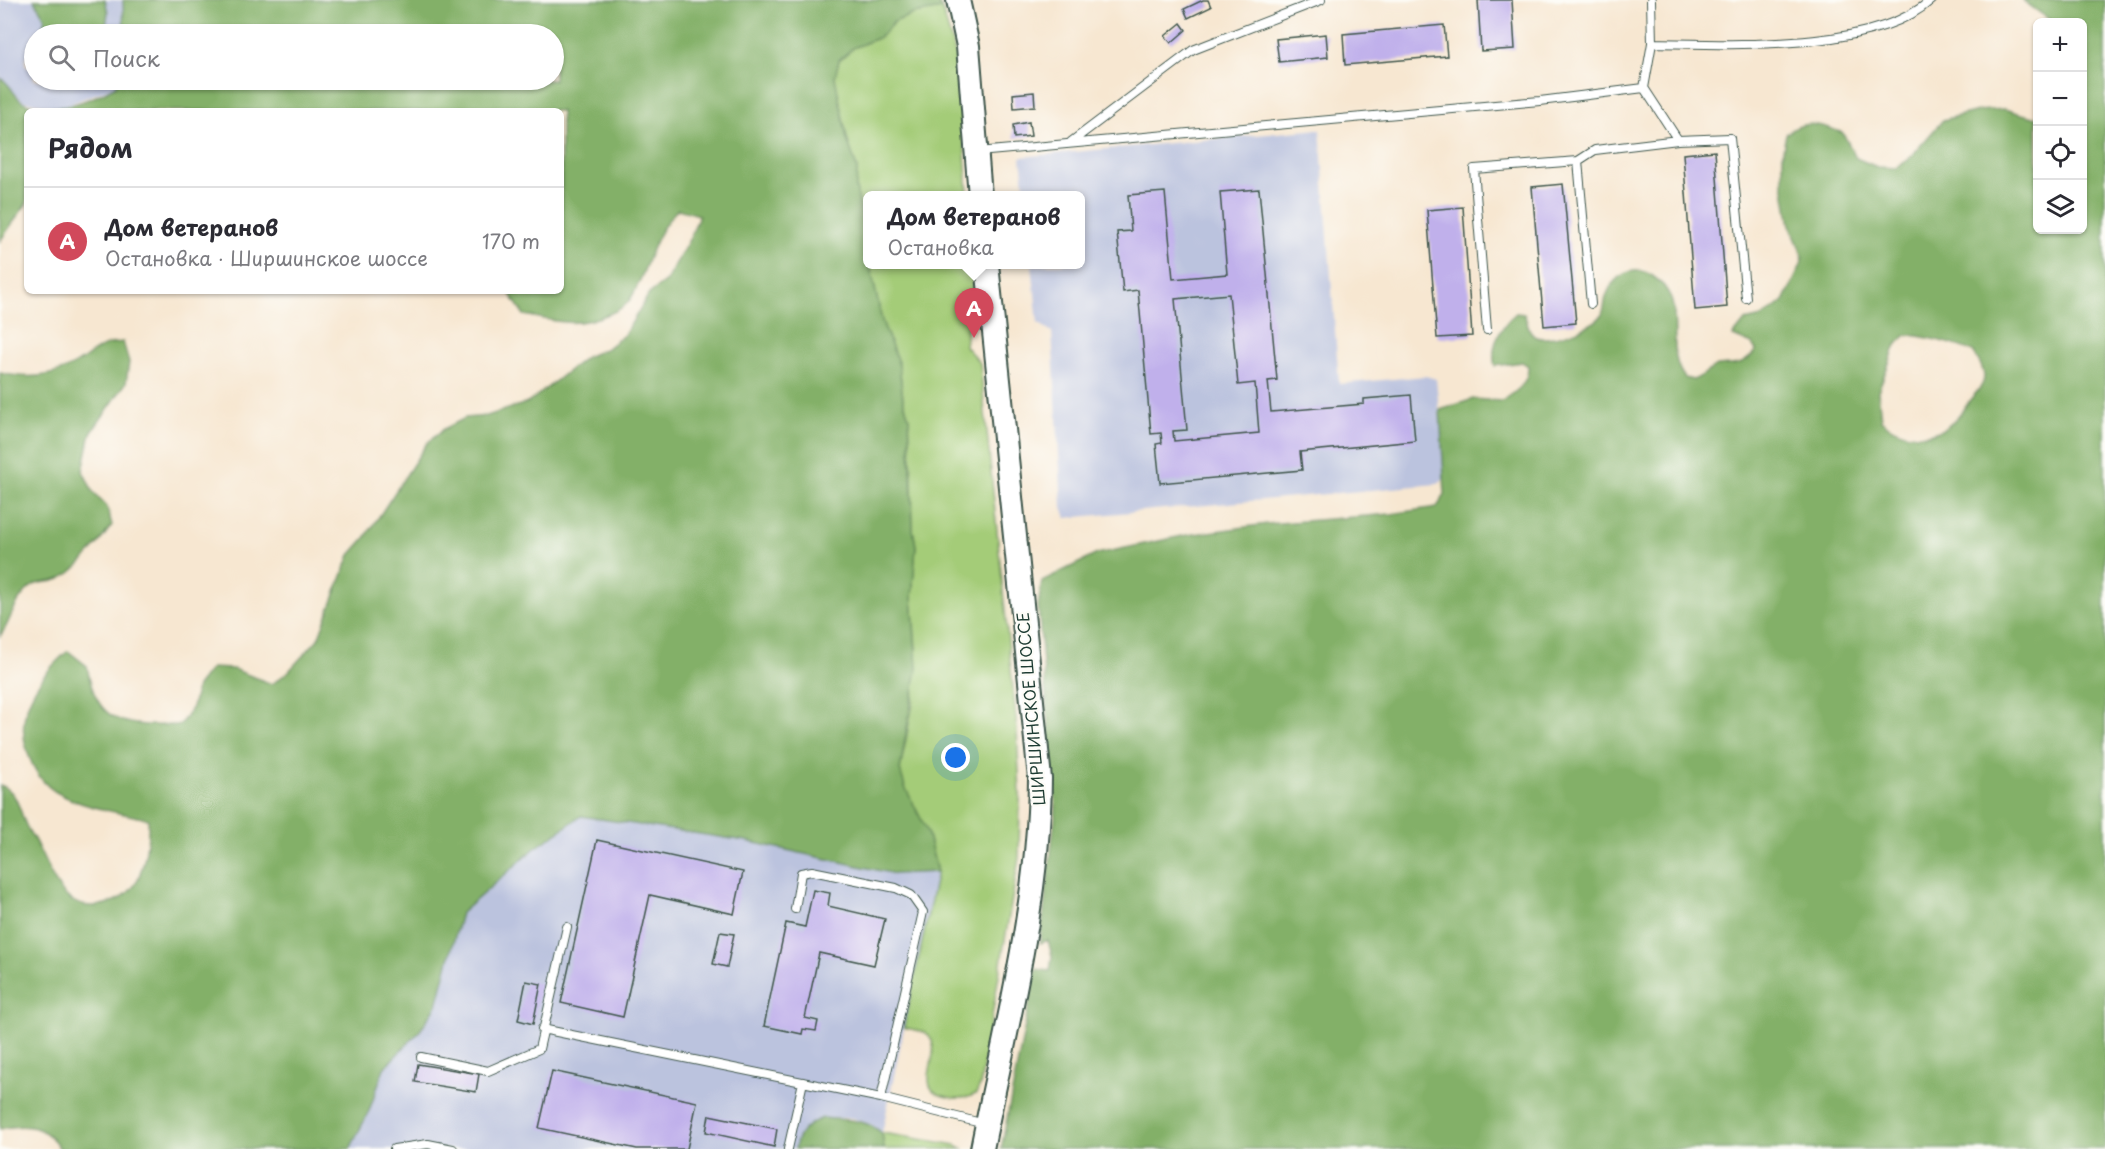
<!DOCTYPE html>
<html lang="ru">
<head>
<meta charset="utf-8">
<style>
	:root { --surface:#fff; --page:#f2f2f3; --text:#2b2b33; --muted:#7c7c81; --line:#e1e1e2; --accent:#d1495b }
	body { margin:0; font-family:"Playpen Sans",sans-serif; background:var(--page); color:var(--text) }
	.controls { position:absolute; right:18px; top:18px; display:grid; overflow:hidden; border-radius:9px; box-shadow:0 2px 4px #0004 }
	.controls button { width:54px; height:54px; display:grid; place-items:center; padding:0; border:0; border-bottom:2px solid var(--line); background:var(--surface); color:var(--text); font:30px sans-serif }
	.you { position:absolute; left:956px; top:758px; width:21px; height:21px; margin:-15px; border:4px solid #fff; border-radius:50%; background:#1a73e8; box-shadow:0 0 0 9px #1a73e833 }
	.badge { display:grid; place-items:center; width:39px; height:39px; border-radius:50%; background:var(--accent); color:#fff; font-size:20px; font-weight:700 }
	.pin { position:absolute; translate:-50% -50px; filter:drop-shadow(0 2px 3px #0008) }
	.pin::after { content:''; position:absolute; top:32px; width:21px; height:18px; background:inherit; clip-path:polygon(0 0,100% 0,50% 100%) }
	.popup { position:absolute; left:863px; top:191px; width:222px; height:78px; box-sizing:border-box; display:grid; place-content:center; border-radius:9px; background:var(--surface); filter:drop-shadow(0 2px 4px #0005); font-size:20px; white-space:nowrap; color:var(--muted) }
	.popup b { font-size:22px; color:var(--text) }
	.popup::after { content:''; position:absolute; left:50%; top:100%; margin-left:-12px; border:12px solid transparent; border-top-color:var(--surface) }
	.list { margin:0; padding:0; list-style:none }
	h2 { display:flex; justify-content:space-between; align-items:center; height:78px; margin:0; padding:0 24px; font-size:26px }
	h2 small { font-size:20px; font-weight:400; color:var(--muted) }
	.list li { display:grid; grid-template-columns:39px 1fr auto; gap:18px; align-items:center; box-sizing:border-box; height:108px; padding:0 24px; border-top:2px solid var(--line) }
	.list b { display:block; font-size:22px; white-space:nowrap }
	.list p { margin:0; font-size:20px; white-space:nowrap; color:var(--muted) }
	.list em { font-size:20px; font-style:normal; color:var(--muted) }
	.icon { flex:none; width:33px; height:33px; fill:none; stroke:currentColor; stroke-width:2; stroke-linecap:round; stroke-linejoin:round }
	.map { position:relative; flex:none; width:2105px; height:1149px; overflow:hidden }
	.search { position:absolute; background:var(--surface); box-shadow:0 2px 4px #0004; left:24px; top:24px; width:540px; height:66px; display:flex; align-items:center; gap:15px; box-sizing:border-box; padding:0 21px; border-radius:33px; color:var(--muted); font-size:22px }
	.panel { position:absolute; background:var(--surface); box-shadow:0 2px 4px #0004; left:24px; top:108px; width:540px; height:186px; border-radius:9px }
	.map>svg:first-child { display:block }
</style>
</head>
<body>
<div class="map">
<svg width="2105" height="1149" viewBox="0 0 2105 1149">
	<rect width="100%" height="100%" fill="#fdfcf7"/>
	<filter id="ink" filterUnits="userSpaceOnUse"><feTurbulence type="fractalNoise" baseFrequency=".0167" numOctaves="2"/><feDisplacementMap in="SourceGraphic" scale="12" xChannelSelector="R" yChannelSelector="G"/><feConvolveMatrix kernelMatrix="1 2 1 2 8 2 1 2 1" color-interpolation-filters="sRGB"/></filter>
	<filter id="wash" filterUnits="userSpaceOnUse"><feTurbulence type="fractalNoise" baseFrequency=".008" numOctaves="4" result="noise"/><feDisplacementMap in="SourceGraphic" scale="24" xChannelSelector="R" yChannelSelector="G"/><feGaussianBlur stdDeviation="1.35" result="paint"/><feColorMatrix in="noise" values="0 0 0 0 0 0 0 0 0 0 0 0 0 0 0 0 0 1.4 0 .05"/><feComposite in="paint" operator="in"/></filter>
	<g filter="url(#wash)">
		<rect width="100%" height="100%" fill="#f7e7d1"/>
		<!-- industrial -->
		<path fill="#bbc3de" d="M0 0H34L45 18 41 34H34V47L26 57 25 65 34 69V80H117L116 86 59 108 23 101 0 78Z
			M105 0H123L124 34H105L108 12Z
			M1320 129 1339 384 1426 376 1436 379 1446 477 1437 484 1066 518 1062 507 1052 332 1038 323 1032 265 1080 264V196L1025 195 1021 157Z
			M581 816 746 841 895 874 937 872 882 1133 872 1125 852 1118H823L814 1121 799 1135 795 1149H350L369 1111 384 1068 419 1032 437 1005 461 913 534 849Z"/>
		<!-- green -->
		<path fill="#a4cc78" stroke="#628456" stroke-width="1.5" d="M942 9 959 66 968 195 868 196 867 249 856 188 857 168 847 139 834 77 839 60 853 48 880 37 894 22 913 14Z
			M870 265H972L973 281 965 346 980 363 1017 729 1020 794 1019 858 980 1086 976 1094C966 1099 959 1099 948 1097 907 1090 948 1051 927 1034 922 1030 910 1030 904 1027L937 872 927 831 905 787 900 770 913 703 916 649 912 598 916 546 913 530 912 476 909 418 903 399 899 365 882 321Z
			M882 1133 956 1145 964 1149H884Z"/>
		<!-- forest -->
		<path fill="#83b068" stroke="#51764e" stroke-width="1.5" fill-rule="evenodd" d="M34 0H105L108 12 105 34H41L45 18Z
			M123 0H937L942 9 913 14 894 22 880 37 853 48 839 60 835 77 847 139 857 168 856 188 866 237 868 264 870 265 882 321 899 365 903 399 909 418 913 530 916 546 912 598 917 668 900 770 905 787 927 831 937 872 895 874 746 841 581 816 534 849 461 913 437 1005 419 1032 384 1068 369 1111 350 1149H60C46 1125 26 1123 0 1129V785C18 791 19 810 26 825 29 832 34 838 37 845 53 877 64 918 109 903 122 899 134 890 139 877 146 858 149 840 148 819 116 812 84 808 56 792 33 778 19 741 25 715 30 690 49 667 68 651L87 666C97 727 126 726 180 725L192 707 197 686 211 668 233 669 272 684 288 672 318 639 350 555 365 538 427 443 444 429 465 418 487 416 529 402 586 357 607 348 625 334 649 294 666 281 691 236 699 215 678 209C649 238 650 267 631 298 627 306 617 311 609 314 574 328 560 322 524 315L508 291H561V111H27V203L0 241V78C10 82 13 95 22 101 48 118 92 100 116 86L117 80H554V34H124Z
			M2022 0H2105V1149H1001L1036 969 1050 971 1052 956 1048 940 1040 943 1056 809 1038 606 1042 581 1097 554 1187 535 1267 524 1391 514 1437 507 1445 495 1440 410 1473 399 1502 401C1515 393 1529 383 1528 366L1522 362 1495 366C1490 347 1500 326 1516 313L1524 314C1527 320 1528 330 1533 335 1544 345 1594 327 1601 316 1605 310 1604 301 1607 294 1614 276 1633 264 1651 275 1693 301 1661 349 1685 378L1693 380C1702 377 1710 368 1718 366 1735 363 1742 369 1756 350L1752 344 1733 336 1745 321 1762 317 1784 301 1801 265 1803 256 1790 225 1783 183V150L1786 134C1805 118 1822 125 1843 133L1856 158 1877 167 1896 168 1908 160 1943 120 1978 111 2004 109 2037 118 2038 230H2082V22H2053ZM1906 335C1921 335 1959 345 1973 352 1978 360 1984 368 1984 377 1984 387 1975 393 1970 400 1963 410 1955 422 1945 428 1924 440 1897 435 1881 420L1878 391 1896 345Z
			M123 342 129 362 126 383 91 433 83 471 93 492 107 507 112 525C101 541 77 572 60 579 44 586 38 577 23 595 12 607 10 624 0 636V373C32 380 58 377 85 358 101 347 103 344 123 342Z
			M823 1118C846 1121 863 1117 882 1133L884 1149H795C797 1133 809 1123 823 1118Z"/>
		<g id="blocks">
			<!-- building -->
			<path fill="#c0b0eb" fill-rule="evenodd" d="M1203 0H1208L1211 7 1188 18 1184 9Z
				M1478 0H1512L1515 49 1481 51Z
				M1181 23 1186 30 1171 43 1165 36Z
				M1444 25 1447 56 1345 65 1343 34Z
				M1326 34 1328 57 1279 62 1276 39Z
				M1034 92 1035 106 1014 108 1013 94Z
				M1029 122 1031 136 1014 138 1013 125Z
				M1715 151 1727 307 1695 310 1683 154Z
				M1563 184 1576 323 1544 326 1532 187Z
				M1259 189 1277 380 1268 381 1271 412 1364 404V399L1411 395 1415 441 1300 452 1302 470 1160 483 1156 444 1162 443 1161 433 1151 434 1138 290 1123 292 1117 232 1131 231 1128 195 1165 192 1173 279 1227 274 1220 192ZM1229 294 1238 385 1255 383 1259 433 1174 441 1173 431 1187 430 1175 299Z
				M1463 207 1472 336 1437 338 1427 210Z
				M597 840 743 872 734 914 650 895 623 1017 561 1003Z
				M813 890 830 893 828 906 885 919 874 965 819 953 805 1018 818 1021 816 1031 803 1029 802 1034 764 1026 786 923 805 927Z
				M720 932 734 934 727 967 713 964Z
				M526 981 541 984 533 1024 518 1020Z
				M418 1064 479 1074 476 1092 415 1082Z
				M552 1071 697 1102 687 1149H637L539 1128Z
				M709 1115 777 1129 774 1147 706 1132Z"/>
		</g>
	</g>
	<g filter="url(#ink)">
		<use href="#blocks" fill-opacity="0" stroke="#3f564c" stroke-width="1.5"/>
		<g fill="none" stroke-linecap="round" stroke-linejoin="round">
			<defs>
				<path id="service" d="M1651 0 1652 43
					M1644 88 1678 140 1730 138 1746 298
					M1071 142 1193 50 1321 0
					M978 152 1540 101 1644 88 1652 43C1728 44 1873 53 1931 0
					M1578 161 1591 304
					M1487 330 1474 169 1578 161 1595 150 1678 140
					M795 909 801 873 812 871 896 888 911 895 923 912 881 1098
					M542 1029 881 1098 985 1124
					M421 1057 488 1071 539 1049 567 927
					M394 1149 428 1144 453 1149
					M788 1149 803 1082"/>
				<path id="secondary" d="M958 0 968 46 980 196
					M982 1149C1006 1027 1039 904 1040 779L987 264"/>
			</defs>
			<!-- service casing -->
			<use href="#service" stroke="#3f564c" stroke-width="10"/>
			<!-- secondary casing -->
			<use href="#secondary" stroke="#3f564c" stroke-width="26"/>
			<!-- service -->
			<use href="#service" stroke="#fff" stroke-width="8"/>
			<!-- secondary -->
			<use href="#secondary" stroke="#fff" stroke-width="22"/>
		</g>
	</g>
	<g text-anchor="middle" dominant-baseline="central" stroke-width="4.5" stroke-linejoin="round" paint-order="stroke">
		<!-- street labels -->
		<g font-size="16" fill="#1f3d34" stroke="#fdfcf7">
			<text transform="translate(1030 709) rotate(-95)">ШИРШИНСКОЕ ШОССЕ</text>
		</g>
	</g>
</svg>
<div class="controls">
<button>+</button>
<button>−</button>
<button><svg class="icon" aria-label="locate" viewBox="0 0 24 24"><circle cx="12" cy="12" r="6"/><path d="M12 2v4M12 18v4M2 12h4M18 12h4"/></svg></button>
<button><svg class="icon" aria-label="layers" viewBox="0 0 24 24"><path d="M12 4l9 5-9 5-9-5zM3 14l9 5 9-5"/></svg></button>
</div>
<div class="you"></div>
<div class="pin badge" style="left:974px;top:338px">A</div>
<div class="popup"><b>Дом ветеранов</b>Остановка</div>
<div class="search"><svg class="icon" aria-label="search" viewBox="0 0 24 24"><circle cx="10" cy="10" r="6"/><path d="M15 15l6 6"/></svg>Поиск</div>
<section class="panel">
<h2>Рядом<small></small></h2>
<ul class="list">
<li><span class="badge">A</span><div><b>Дом ветеранов</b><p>Остановка · Ширшинское шоссе</p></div><em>170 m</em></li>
</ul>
</section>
</div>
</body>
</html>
